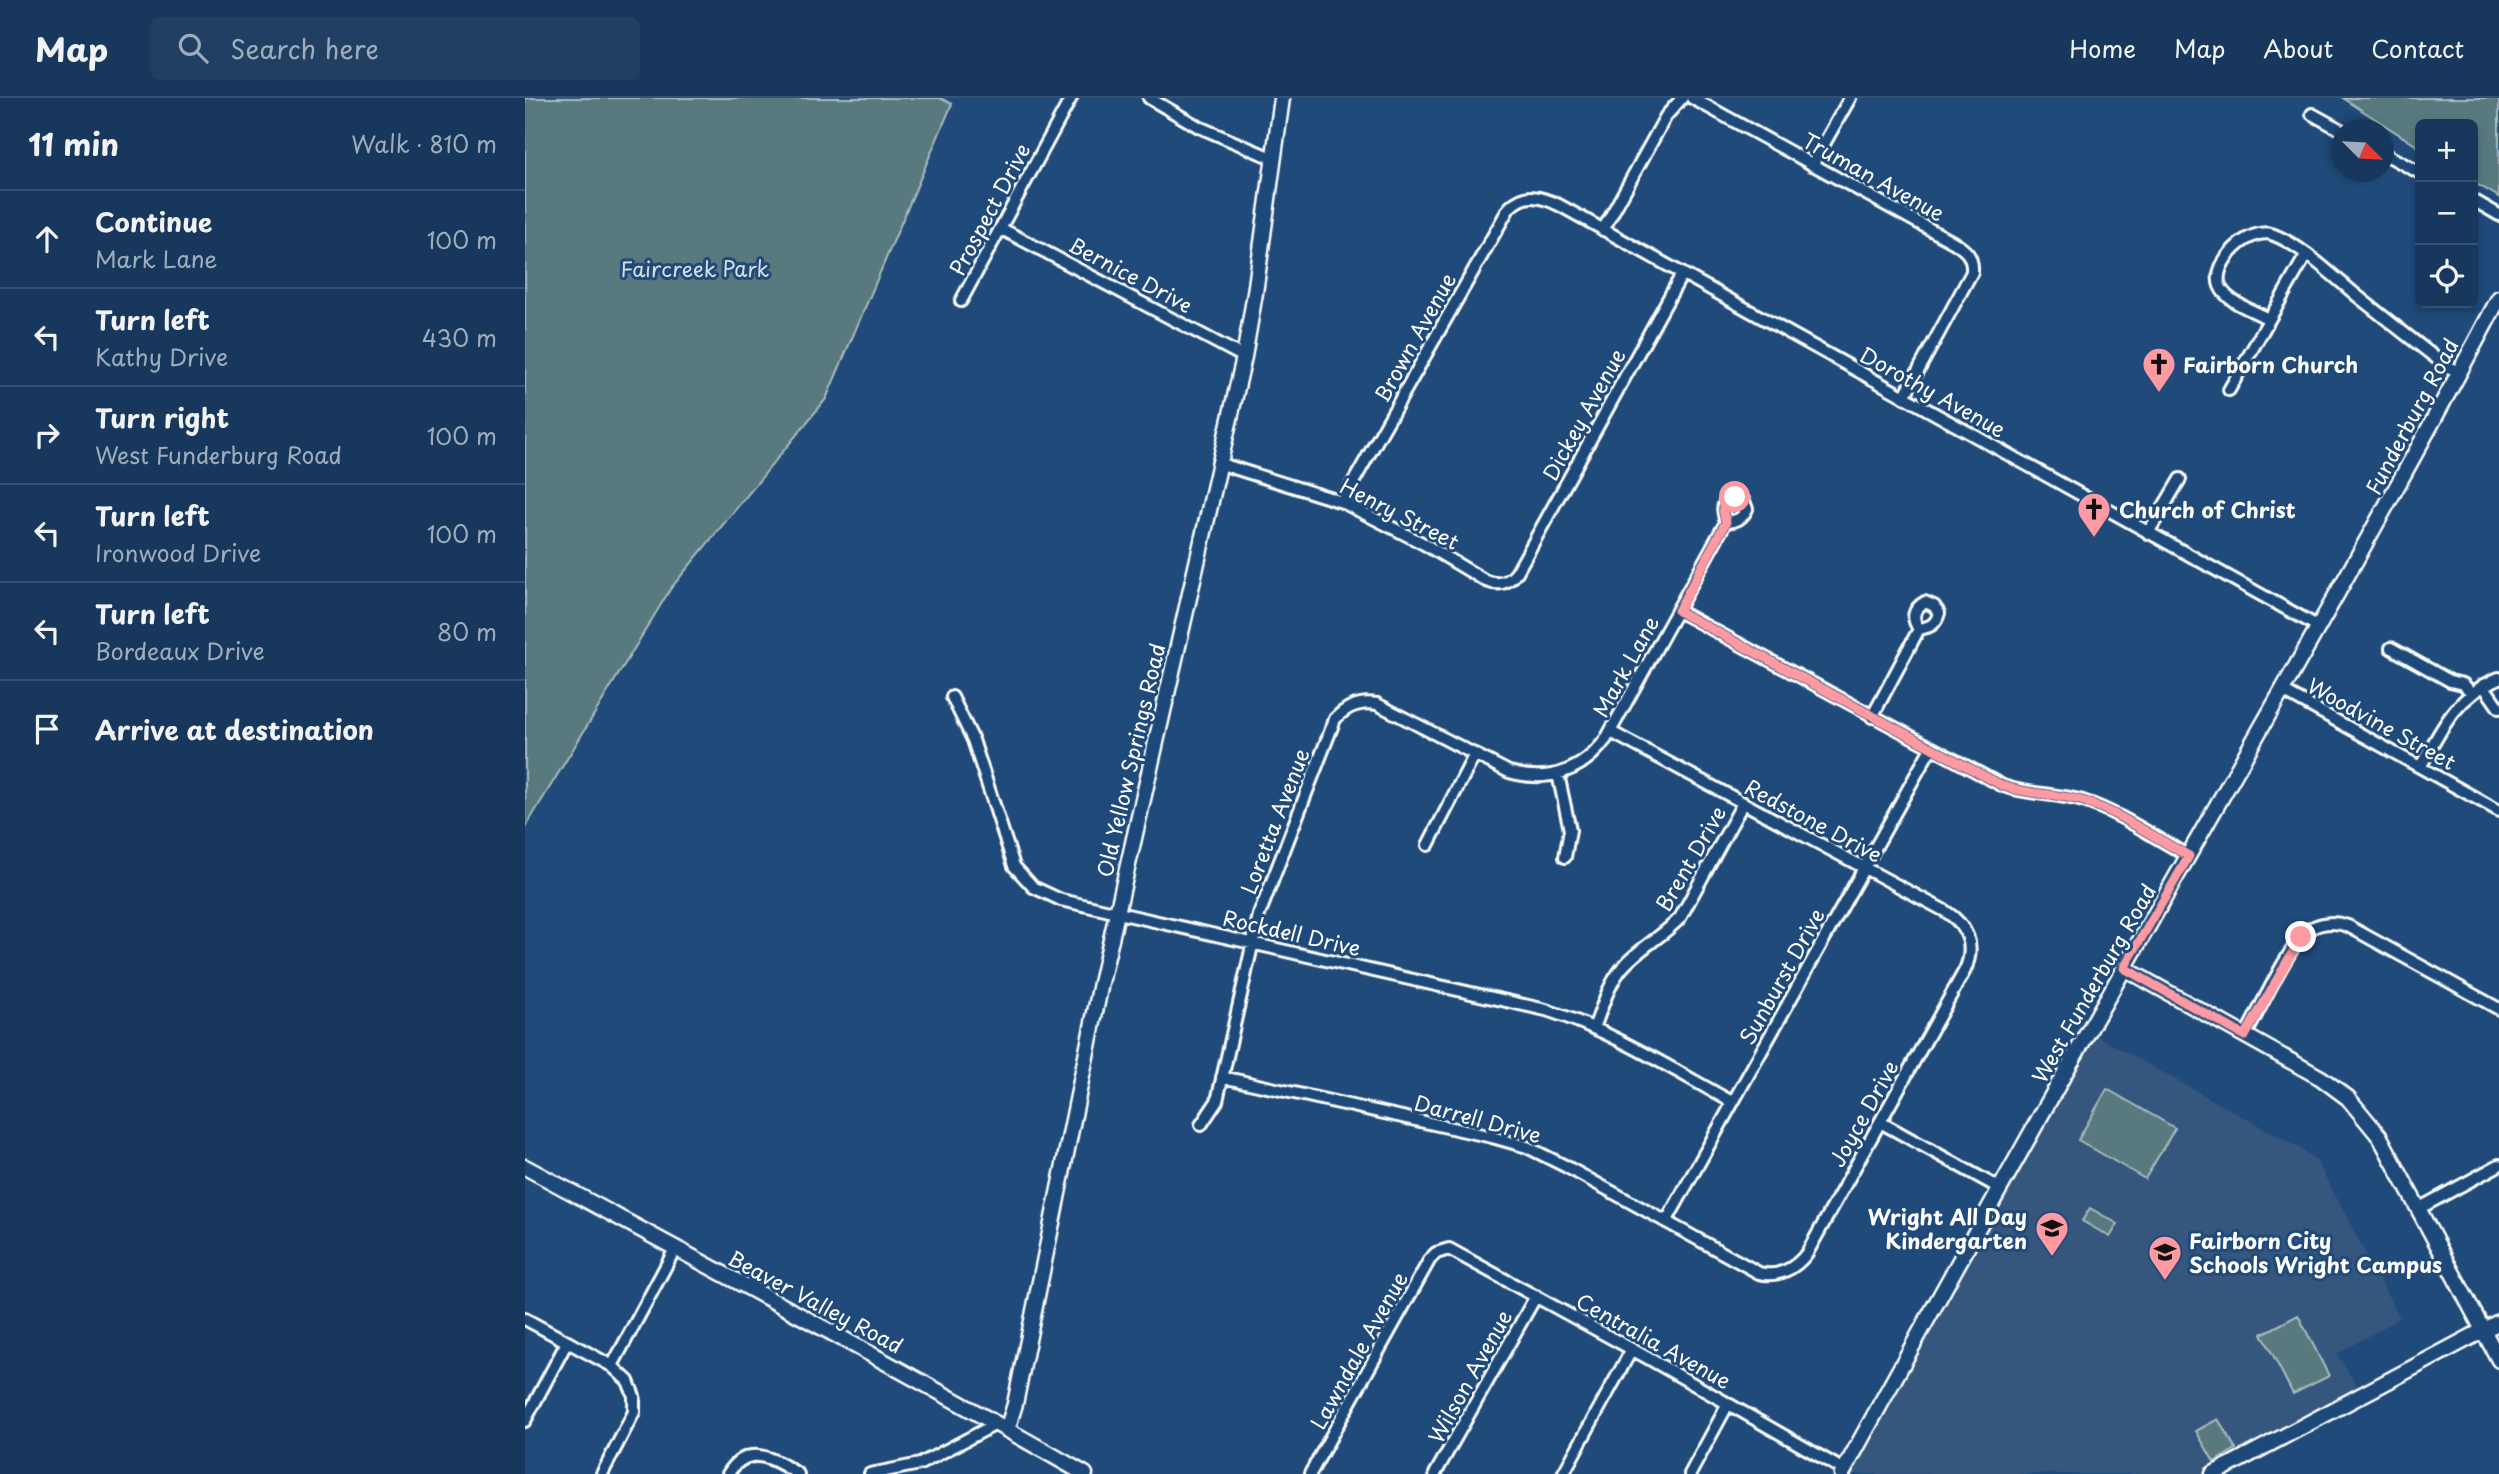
<!DOCTYPE html>
<html lang="en">
<head>
<meta charset="utf-8">
<style>
	:root { --surface:#17385c; --page:#203f62; --text:#f1f3f6; --muted:#9eacbb; --line:#365272 }
	body { margin:0; font-family:"Playpen Sans",sans-serif; background:var(--page); color:var(--text) }
	.controls { position:absolute; right:21px; top:21px; display:grid; overflow:hidden; border-radius:10px; box-shadow:0 4px 10px #0003 }
	.controls button { width:63px; height:63px; display:grid; place-items:center; padding:0; border:0; border-bottom:2px solid var(--line); background:var(--surface); color:var(--text); font:35px sans-serif }
	.compass { position:absolute; left:1806px; top:21px; width:63px; height:63px; border-radius:50%; background:var(--surface); box-shadow:0 4px 10px #0003; rotate:114deg }
	.stop { position:absolute; width:21px; height:21px; margin:-16px; border:5px solid #ff9aa2; border-radius:50%; background:#fff }
	.stop.end { background:#ff9aa2; border-color:#fff; box-shadow:0 2px 7px #0008 }
	.list { margin:0; padding:0; list-style:none }
	h2 { display:flex; justify-content:space-between; align-items:center; height:91px; margin:0; padding:0 28px; font-size:30px }
	h2 small { font-size:23px; font-weight:400; color:var(--muted) }
	.list li { display:grid; grid-template-columns:46px 1fr auto; gap:21px; align-items:center; box-sizing:border-box; height:98px; padding:0 28px; border-top:2px solid var(--line) }
	.list b { display:block; font-size:26px; white-space:nowrap }
	.list p { margin:0; font-size:23px; white-space:nowrap; color:var(--muted) }
	.list em { font-size:23px; font-style:normal; color:var(--muted) }
	.icon { flex:none; width:38px; height:38px; fill:none; stroke:currentColor; stroke-width:2; stroke-linecap:round; stroke-linejoin:round }
	.map { position:relative; flex:none; width:1974px; height:1376px; overflow:hidden }
	header { display:flex; align-items:center; gap:42px; box-sizing:border-box; height:98px; padding:0 35px; background:var(--surface); border-bottom:2px solid var(--line) }
	header strong { font-size:33px }
	nav { display:flex; gap:38px; margin-inline-start:auto; font-size:24px }
	.search { width:490px; height:63px; background:var(--page); display:flex; align-items:center; gap:18px; box-sizing:border-box; padding:0 24px; border-radius:10px; color:var(--muted); font-size:26px }
	main { display:flex }
	aside { flex:1; background:var(--surface) }
	.map>svg:first-child { display:block }
</style>
</head>
<body>
<header>
<strong>Map</strong>
<div class="search"><svg class="icon" aria-label="search" viewBox="0 0 24 24"><circle cx="10" cy="10" r="6"/><path d="M15 15l6 6"/></svg>Search here</div>
<nav><a>Home</a><a>Map</a><a>About</a><a>Contact</a></nav>
</header>
<main>
<aside>
<h2>11 min<small>Walk · 810 m</small></h2>
<ul class="list">
<li><svg class="icon" aria-label="ahead" viewBox="0 0 24 24"><path d="M12 20V5M6 11l6-6 6 6"/></svg><div><b>Continue</b><p>Mark Lane</p></div><em>100 m</em></li>
<li><svg class="icon" aria-label="left" viewBox="0 0 24 24"><path d="M17 20v-9H6M10 6l-5 5 5 5"/></svg><div><b>Turn left</b><p>Kathy Drive</p></div><em>430 m</em></li>
<li><svg class="icon" aria-label="right" viewBox="0 0 24 24"><path d="M7 20v-9h11M14 6l5 5-5 5"/></svg><div><b>Turn right</b><p>West Funderburg Road</p></div><em>100 m</em></li>
<li><svg class="icon" aria-label="left" viewBox="0 0 24 24"><path d="M17 20v-9H6M10 6l-5 5 5 5"/></svg><div><b>Turn left</b><p>Ironwood Drive</p></div><em>100 m</em></li>
<li><svg class="icon" aria-label="left" viewBox="0 0 24 24"><path d="M17 20v-9H6M10 6l-5 5 5 5"/></svg><div><b>Turn left</b><p>Bordeaux Drive</p></div><em>80 m</em></li>
<li><svg class="icon" aria-label="arrive" viewBox="0 0 24 24"><path d="M6 21V4h12l-3 4 3 4H6"/></svg><div><b>Arrive at destination</b></div></li>
</ul>
</aside>
<div class="map">
<svg width="1974" height="1376" viewBox="0 0 1974 1376">
	<rect width="100%" height="100%" fill="#1f4a7a"/>
	<filter id="ink" filterUnits="userSpaceOnUse"><feTurbulence type="fractalNoise" baseFrequency=".0143" numOctaves="2"/><feDisplacementMap in="SourceGraphic" scale="14" xChannelSelector="R" yChannelSelector="G"/><feConvolveMatrix kernelMatrix="1 2 1 2 8 2 1 2 1" color-interpolation-filters="sRGB"/></filter>
	<g filter="url(#ink)">
		<!-- built -->
		<path fill="#34567d" d="M1563 933 1773 1049 1792 1063 1875 1220 1812 1256 1838 1297 1688 1376H1327L1319 1372Z"/>
		<!-- green -->
		<path fill="#587a7f" stroke="#acbcbf" stroke-width="2" d="M0 0H415L427 6 301 301 146 490 0 730Z
			M1818 0H1974V99L1948 84V26H1895V50Z
			M1582 991 1650 1030 1620 1081 1553 1042Z
			M1565 1110 1593 1126 1585 1139 1557 1123Z
			M1773 1217 1804 1278 1768 1296 1737 1236Z
			M1693 1321 1711 1351 1689 1364 1671 1333Z"/>
		<g fill="none" stroke-linecap="round" stroke-linejoin="round">
			<defs>
				<path id="street" d="M624 0 674 29 749 61
					M1167 0 1428 144C1441 152 1448 158 1447 174L1379 299
					M1787 16 1816 32
					M1858 55 1895 75
					M1287 67 1325 0
					M1948 102 1974 117
					M475 130 719 259
					M1078 132 1141 18 1157 0
					M436 203 546 0
					M1743 221C1729 212 1702 205 1695 188 1686 165 1725 127 1749 137 1777 148 1807 177 1831 197 1860 220 1890 244 1920 267L1935 275
					M1704 292 1781 157
					M693 365 817 404 899 446 961 483C974 488 984 485 992 474L1157 176
					M817 404 984 110C1000 94 1015 98 1034 107L1794 529
					M1623 435 1655 381
					M1153 513 1478 688C1504 697 1531 695 1558 703 1595 715 1630 740 1664 758
					M1866 550 1925 583 1938 586 1947 595
					M1958 587 1974 610
					M1758 593 1974 713
					M427 599 448 642 489 768 508 789 536 802 1021 912C1087 933 1147 971 1207 1004
					M1347 619 1394 531C1406 529 1411 526 1414 515L1409 508 1400 504C1388 511 1386 520 1394 531
					M1896 668C1916 631 1932 597 1974 580
					M1033 676 1045 732 1040 759
					M903 747 950 656
					M1069 930C1077 910 1083 887 1097 870 1113 851 1137 839 1155 820L1218 705
					M1720 938C1733 915 1764 848 1781 834 1793 824 1809 823 1823 828L1974 911
					M697 979 967 1039 1002 1049 1040 1068 1234 1175C1253 1180 1271 1170 1282 1155L1440 872C1451 847 1442 827 1420 813L1086 634
					M1355 1024 1476 1091
					M676 1027 692 1003 734 817 810 621C822 608 835 603 852 606L984 674C1023 685 1057 674 1081 641L1201 424C1212 423 1217 421 1222 411L1219 403 1210 399H1203C1196 408 1198 414 1201 424
					M1893 1111 1974 1067
					M1141 1124 1406 650
					M0 1221 87 1268 103 1283 109 1298V1314L77 1376
					M87 1268 150 1151
					M0 1323 42 1244
					M203 1376C223 1344 249 1361 273 1376
					M345 1376 395 1366 471 1326
					M785 1376 905 1161 911 1155 924 1151 1121 1259 1319 1372
					M910 1376 1011 1198
					M1038 1376 1107 1251
					M1165 1376 1203 1306"/>
				<path id="secondary" d="M1599 870 1796 980 1823 1000 1855 1039 1974 1262
					M0 1069C187 1170 375 1270 560 1376
					M482 1332 490 1306 576 885 719 259 730 195 757 0
					M1317 1376C1395 1234 1474 1091 1554 950 1695 700 1840 453 1974 200
					M1688 1376 1974 1224"/>
			</defs>
			<!-- street casing -->
			<use href="#street" stroke="#fff" stroke-width="16"/>
			<!-- secondary casing -->
			<use href="#secondary" stroke="#fff" stroke-width="19"/>
			<!-- street -->
			<use href="#street" stroke="#1f4a7a" stroke-width="10"/>
			<!-- secondary -->
			<use href="#secondary" stroke="#1f4a7a" stroke-width="14"/>
		</g>
	</g>
	<g fill="none" stroke-linecap="round" stroke-linejoin="round" filter="url(#ink)">
		<!-- route -->
		<path stroke="#ff9aa2" stroke-width="9" d="M1210 399H1203C1196 408 1198 414 1201 424L1153 513 1478 688C1504 697 1531 695 1558 703 1595 715 1630 740 1664 758L1599 870 1720 938 1776 839"/>
	</g>
	<!-- icons -->
	<defs>
		<symbol id="church-pin" viewBox="-11 -11 22 30"><path d="M0 17L-7.5 6A9.5 9.5 0 1 1 7.5 6Z" fill="#ff9aa2" stroke="#1f4a7a"/><path d="M-1.2-6h2.4v3.5h3.3v2.4h-3.3V6h-2.4V-.1h-3.3v-2.4h3.3Z" fill="#111"/></symbol>
		<symbol id="school-pin" viewBox="-11 -11 22 30"><path d="M0 17L-7.5 6A9.5 9.5 0 1 1 7.5 6Z" fill="#ff9aa2" stroke="#1f4a7a"/><path d="M0-5L7-2L0 1L-7-2ZM-4 1L0 2.5L4 1V4Q0 6-4 4Z" fill="#111"/></symbol>
	</defs>
	<g fill-rule="evenodd">
		<use href="#church-pin" x="1615" y="247" width="38" height="52"/>
		<use href="#church-pin" x="1550" y="392" width="38" height="52"/>
		<use href="#school-pin" x="1508" y="1111" width="38" height="52"/>
		<use href="#school-pin" x="1621" y="1135" width="38" height="52"/>
	</g>
	<g text-anchor="middle" dominant-baseline="central" stroke-width="6" stroke-linejoin="round" paint-order="stroke">
		<!-- street labels -->
		<g font-size="21" fill="#fff" stroke="#1f4a7a">
			<text transform="translate(1349 78) rotate(29)">Truman Avenue</text>
			<text transform="translate(464 111) rotate(-62)">Prospect Drive</text>
			<text transform="translate(606 176) rotate(28)">Bernice Drive</text>
			<text transform="translate(889 239) rotate(-61)">Brown Avenue</text>
			<text transform="translate(1408 293) rotate(29)">Dorothy Avenue</text>
			<text transform="translate(1058 316) rotate(-61)">Dickey Avenue</text>
			<text transform="translate(1886 318) rotate(-62)">Funderburg Road</text>
			<text transform="translate(875 415) rotate(27)">Henry Street</text>
			<text transform="translate(1100 568) rotate(-61)">Mark Lane</text>
			<text transform="translate(1857 625) rotate(29)">Woodvine Street</text>
			<text transform="translate(605 662) rotate(-77)">Old Yellow Springs Road</text>
			<text transform="translate(1289 722) rotate(28)">Redstone Drive</text>
			<text transform="translate(749 723) rotate(-69)">Loretta Avenue</text>
			<text transform="translate(1165 760) rotate(-60)">Brent Drive</text>
			<text transform="translate(767 834) rotate(13)">Rockdell Drive</text>
			<text transform="translate(1256 878) rotate(-61)">Sunburst Drive</text>
			<text transform="translate(1568 885) rotate(-60)">West Funderburg Road</text>
			<text transform="translate(1338 1015) rotate(-61)">Joyce Drive</text>
			<text transform="translate(953 1020) rotate(15)">Darrell Drive</text>
			<text transform="translate(291 1203) rotate(28)">Beaver Valley Road</text>
			<text transform="translate(1129 1242) rotate(29)">Centralia Avenue</text>
			<text transform="translate(833 1252) rotate(-61)">Lawndale Avenue</text>
			<text transform="translate(944 1278) rotate(-61)">Wilson Avenue</text>
		</g>
		<!-- park labels -->
		<g font-size="21" fill="#d5dedf" stroke="#1f4a7a">
			<text x="170" y="170">Faircreek Park</text>
		</g>
		<!-- poi labels -->
		<g font-size="21" font-weight="bold" fill="#fff" stroke="#1f4a7a" text-anchor="start">
			<text x="1658" y="266">Fairborn Church</text>
			<text x="1594" y="411">Church of Christ</text>
			<text x="1502" y="1118" text-anchor="end">Wright All Day<tspan x="1502" dy="24">Kindergarten</tspan></text>
			<text x="1664" y="1142">Fairborn City<tspan x="1664" dy="24">Schools Wright Campus</tspan></text>
		</g>
	</g>
</svg>
<div class="controls">
<button>+</button>
<button>−</button>
<button><svg class="icon" aria-label="locate" viewBox="0 0 24 24"><circle cx="12" cy="12" r="6"/><path d="M12 2v4M12 18v4M2 12h4M18 12h4"/></svg></button>
</div>
<svg class="compass" viewBox="-18 -18 36 36"><path d="M0-13l5 13h-10z" fill="#e53935"/><path d="M0 13l5-13h-10z" fill="#9eacbb"/></svg>
<div class="stop" style="left:1210px;top:399px"></div>
<div class="stop end" style="left:1776px;top:839px"></div>
</div>
</main>
</body>
</html>
